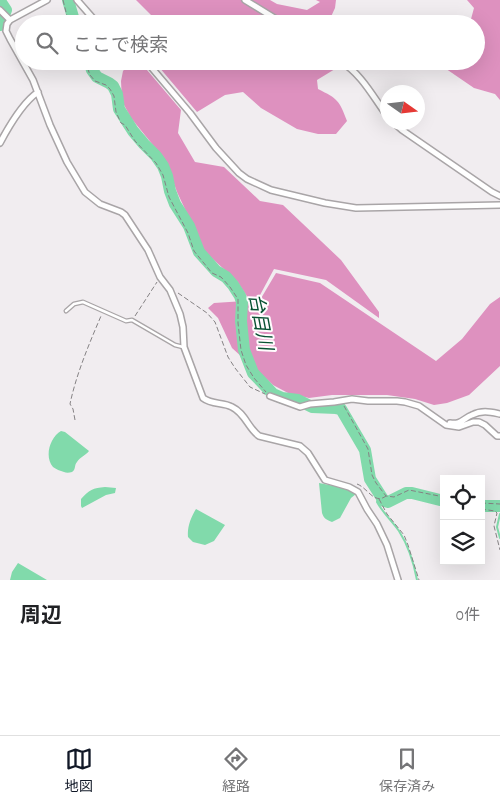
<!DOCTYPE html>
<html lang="ja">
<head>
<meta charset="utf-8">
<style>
	:root { --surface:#fff; --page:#f2f2f2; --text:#202124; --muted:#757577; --line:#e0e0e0; --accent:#111827 }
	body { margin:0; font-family:"Alegreya Sans","Noto Sans JP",sans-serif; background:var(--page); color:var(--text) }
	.controls { position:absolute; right:15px; bottom:15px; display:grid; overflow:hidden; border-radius:0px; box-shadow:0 5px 20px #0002 }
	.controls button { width:45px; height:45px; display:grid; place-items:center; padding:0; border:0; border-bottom:1px solid var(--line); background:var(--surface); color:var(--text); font:25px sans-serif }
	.compass { position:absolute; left:380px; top:85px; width:45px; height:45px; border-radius:50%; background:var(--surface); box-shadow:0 5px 20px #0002; rotate:104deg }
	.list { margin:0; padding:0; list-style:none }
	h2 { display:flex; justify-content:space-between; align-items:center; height:65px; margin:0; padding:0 20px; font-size:21px }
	h2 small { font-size:16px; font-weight:400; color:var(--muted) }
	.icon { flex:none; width:28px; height:28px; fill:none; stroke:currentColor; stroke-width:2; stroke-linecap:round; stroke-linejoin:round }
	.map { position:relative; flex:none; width:500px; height:580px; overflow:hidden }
	.search { position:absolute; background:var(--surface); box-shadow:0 5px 20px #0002; left:15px; right:15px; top:15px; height:55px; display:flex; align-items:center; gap:12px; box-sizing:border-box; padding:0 18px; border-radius:28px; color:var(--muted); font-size:19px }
	.sheet { height:155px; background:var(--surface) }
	nav { display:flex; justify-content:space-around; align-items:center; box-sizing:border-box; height:70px; border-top:1px solid var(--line); background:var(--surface); font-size:14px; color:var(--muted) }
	nav a { display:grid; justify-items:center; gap:2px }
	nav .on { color:var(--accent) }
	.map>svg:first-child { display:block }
</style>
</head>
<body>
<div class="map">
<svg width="500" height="580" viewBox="0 0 500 580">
	<rect width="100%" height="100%" fill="#f1edf0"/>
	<!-- forest -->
	<path fill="#de91bf" d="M136 0H270L277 4 307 10 320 2 316 0H336L335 8 329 21C320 23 312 24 303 24 298 24 294 23 290 24H189L187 21 175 24H160Z
		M467 0H500V100L495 94 474 88 436 62 476 61V24H438L445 20 460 23 471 19 474 8Z
		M153 61H325L335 69 317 80 318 89C338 99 339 100 347 121L336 134H318L297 129 261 108 243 92 225 95 197 112 159 67Z
		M130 63 147 70 181 110 178 133 195 162 224 167 260 201 283 205 341 260 379 312V318L326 280 274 269 259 297 248 298 237 281 205 252 177 192 166 161 131 118 122 101 121 81 123 71Z
		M276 273 320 283 436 361 462 339 490 304 500 297V366L469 395 447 403 434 405 415 399 387 395H332L309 398 288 393 273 385 232 348 218 318 208 308 214 303 260 300Z"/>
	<!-- water -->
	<path fill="#81daab" d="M61 431 65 432 89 451C86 455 80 457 77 462 74 465 76 470 72 472 69 473 66 473 64 472 60 471 56 469 53 467 44 457 50 437 61 431Z
		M319 483 350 489 356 494 351 498 340 518 332 522C327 520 324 519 322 513Z
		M105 487 116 488 115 493 106 495 82 508 81 506V499C89 490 93 488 105 487Z
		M196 509 225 525 214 541 205 545 193 542 188 537C187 527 191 517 196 509Z
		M18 563 47 580H10L12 572Z"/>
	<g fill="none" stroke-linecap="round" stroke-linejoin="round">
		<!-- stream -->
		<path stroke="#81daab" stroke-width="2" d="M379 494 377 502C383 513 392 521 399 531 408 545 414 564 417 580
			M500 514 497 527 500 538"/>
		<!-- river -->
		<path stroke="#81daab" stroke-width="12" d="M68 0 75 24
			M0 1 6 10 0 25
			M89 61 92 70 97 77 109 83 113 86 117 94 119 109 133 131 144 144 156 156 163 166 167 176 170 191 175 204 189 226 199 252 216 271 226 277 233 285 240 296 242 302 241 321 244 350 253 373 273 394 282 398 298 400 312 407 336 408 341 409 365 450 370 479 384 501 388 502 406 493H412L444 501
			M481 506H500"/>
		<defs>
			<path id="lane" d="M66 311 74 304 83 302 126 321 132 320 175 345 183 347"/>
			<path id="street" d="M47 0 10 20 7 24 6 31 10 39 33 80 50 125 67 162 85 192 100 204 121 212 125 215 148 250 160 277 170 290 180 314 183 327 184 347 203 398C212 405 223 402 232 407 245 413 248 428 259 436L300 446 308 453 325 480 349 487 358 492 367 509 377 524 387 545 398 580
				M77 0 98 24
				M245 0 284 24
				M0 10 10 20
				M140 61 151 67 190 113 216 148 239 173 247 179 271 190 325 203 356 208 500 205
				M340 61C362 74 373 97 388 117
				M393 122 402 130 492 192 500 196
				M0 143C9 126 22 103 38 92
				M270 396 300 407 310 404 334 402 352 399 368 401H397L405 402 419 406 446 425 459 427 473 422H479L485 425 497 436H500
				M450 423C461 425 464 418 472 415 482 410 490 412 500 414"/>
		</defs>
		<!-- lane casing -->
		<use href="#lane" stroke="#a9a5a7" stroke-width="5"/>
		<!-- street casing -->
		<use href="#street" stroke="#a9a5a7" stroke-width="8"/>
		<!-- path -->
		<path stroke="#858284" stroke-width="1" stroke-dasharray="5 2.5" stroke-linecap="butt" d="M63 0 67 16 70 24
			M85 61 90 75 95 81 106 85 110 89 114 96 116 112 121 123 125 125 135 141 156 163 163 175 169 197 188 233 194 251 212 273 221 277 230 287 238 299V323L241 350 246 365 254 378 266 392
			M178 293 207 313 215 322 228 357 235 368 250 387 265 394
			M135 316 157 282
			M344 406 368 449 372 475 376 483 386 496 394 497 409 490 444 497
			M75 420 73 409 70 404C76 375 89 344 101 316
			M357 484C368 488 374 505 386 496
			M379 499 387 514 404 535 408 545 419 580
			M481 503 500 504
			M481 509 495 511 497 513 494 526 500 550"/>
		<!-- lane -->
		<use href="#lane" stroke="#fff" stroke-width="2.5"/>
		<!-- street -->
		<use href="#street" stroke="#fff" stroke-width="5"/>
	</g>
	<g text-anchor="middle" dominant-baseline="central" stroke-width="4" stroke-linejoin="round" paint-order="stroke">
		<!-- water labels -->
		<g font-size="19" font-style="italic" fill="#085133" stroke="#fffbfd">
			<text transform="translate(260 322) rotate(79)">台目川</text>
		</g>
	</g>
</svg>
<div class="controls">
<button><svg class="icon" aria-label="locate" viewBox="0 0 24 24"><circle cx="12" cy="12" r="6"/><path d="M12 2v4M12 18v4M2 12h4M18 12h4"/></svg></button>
<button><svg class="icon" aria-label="layers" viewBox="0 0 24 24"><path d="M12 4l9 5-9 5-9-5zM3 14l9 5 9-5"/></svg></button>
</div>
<svg class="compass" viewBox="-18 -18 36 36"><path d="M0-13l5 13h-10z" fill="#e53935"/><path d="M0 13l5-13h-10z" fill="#757577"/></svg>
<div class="search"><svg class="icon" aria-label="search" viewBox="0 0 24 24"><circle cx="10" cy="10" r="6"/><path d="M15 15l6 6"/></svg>ここで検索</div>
</div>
<section class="sheet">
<h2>周辺<small>0件</small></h2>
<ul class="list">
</ul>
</section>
<nav>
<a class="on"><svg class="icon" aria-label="map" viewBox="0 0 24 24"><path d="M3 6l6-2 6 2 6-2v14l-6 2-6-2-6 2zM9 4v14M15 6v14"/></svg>地図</a>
<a><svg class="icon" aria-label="directions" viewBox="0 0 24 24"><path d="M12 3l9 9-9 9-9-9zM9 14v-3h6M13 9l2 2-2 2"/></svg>経路</a>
<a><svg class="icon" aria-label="saved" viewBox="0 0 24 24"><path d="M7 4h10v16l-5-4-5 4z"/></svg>保存済み</a>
</nav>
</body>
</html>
